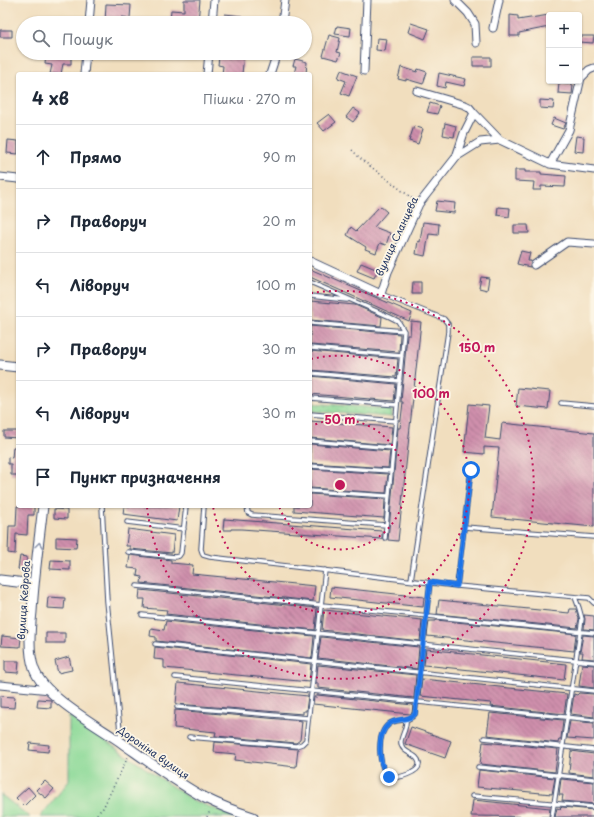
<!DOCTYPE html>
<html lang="uk">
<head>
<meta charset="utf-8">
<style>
	:root { --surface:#fff; --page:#f2f2f3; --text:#1f2937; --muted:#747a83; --line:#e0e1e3 }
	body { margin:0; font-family:"Playpen Sans",sans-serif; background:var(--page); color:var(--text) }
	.controls { position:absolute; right:12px; top:12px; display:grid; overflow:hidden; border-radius:4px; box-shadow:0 1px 3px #0004 }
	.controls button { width:36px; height:36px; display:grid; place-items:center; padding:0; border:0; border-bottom:1px solid var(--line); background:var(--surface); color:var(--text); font:20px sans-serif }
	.stop { position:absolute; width:12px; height:12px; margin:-9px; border:3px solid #1a73e8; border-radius:50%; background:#fff }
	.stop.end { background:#1a73e8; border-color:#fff; box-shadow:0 1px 4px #0008 }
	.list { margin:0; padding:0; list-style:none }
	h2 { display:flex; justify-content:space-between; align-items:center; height:52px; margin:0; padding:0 16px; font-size:17px }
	h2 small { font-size:13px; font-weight:400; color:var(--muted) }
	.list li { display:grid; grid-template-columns:26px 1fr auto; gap:12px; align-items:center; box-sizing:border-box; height:64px; padding:0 16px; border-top:1px solid var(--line) }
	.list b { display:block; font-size:15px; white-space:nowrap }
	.list em { font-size:13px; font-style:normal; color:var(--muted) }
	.icon { flex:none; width:22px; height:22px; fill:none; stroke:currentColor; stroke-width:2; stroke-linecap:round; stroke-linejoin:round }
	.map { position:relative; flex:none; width:594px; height:817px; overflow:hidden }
	.search { position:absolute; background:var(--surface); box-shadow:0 1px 3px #0004; left:16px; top:16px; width:296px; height:44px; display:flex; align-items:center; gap:10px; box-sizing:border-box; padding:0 14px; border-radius:22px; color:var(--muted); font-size:15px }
	.panel { position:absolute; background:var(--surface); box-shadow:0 1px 3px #0004; left:16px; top:72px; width:296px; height:436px; border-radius:4px }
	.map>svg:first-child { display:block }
</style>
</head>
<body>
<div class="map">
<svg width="594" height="817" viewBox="0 0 594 817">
	<defs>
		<pattern id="grass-dots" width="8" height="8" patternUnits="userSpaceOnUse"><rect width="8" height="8" fill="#8bd997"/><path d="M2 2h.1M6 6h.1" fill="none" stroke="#77bb85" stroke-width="1.8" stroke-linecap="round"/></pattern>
		<pattern id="building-back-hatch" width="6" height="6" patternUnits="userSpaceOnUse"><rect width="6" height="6" fill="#cf8fac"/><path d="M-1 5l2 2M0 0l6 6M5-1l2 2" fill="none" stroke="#a7758f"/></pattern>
	</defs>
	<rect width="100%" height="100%" fill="#fcf5e5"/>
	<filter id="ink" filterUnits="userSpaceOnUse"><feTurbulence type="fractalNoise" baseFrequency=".025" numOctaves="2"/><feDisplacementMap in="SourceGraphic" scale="8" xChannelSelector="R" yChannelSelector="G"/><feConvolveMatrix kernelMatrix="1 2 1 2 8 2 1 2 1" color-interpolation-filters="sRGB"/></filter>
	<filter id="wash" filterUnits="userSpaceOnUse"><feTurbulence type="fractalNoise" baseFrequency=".012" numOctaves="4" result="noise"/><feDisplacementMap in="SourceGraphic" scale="16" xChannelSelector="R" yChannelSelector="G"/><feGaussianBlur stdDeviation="0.9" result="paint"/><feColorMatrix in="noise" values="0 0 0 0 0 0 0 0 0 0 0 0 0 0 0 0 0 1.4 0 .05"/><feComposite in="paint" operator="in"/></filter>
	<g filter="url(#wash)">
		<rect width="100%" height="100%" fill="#f1debe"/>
		<!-- grass -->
		<path fill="url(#grass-dots)" stroke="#53847a" d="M310 403 392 409V417L310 411Z"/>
		<!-- garden -->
		<path fill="#8bd997" stroke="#53847a" d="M69 716 192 800 236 817H40L69 781Z
			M0 794 30 817H0Z"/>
		<g id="blocks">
			<!-- building -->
			<path fill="url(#building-back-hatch)" d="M184 0H200L198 22 170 19 171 10 184 11Z
				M106 4 131 5 130 18 122 17V23H105Z
				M225 14 242 16 241 23 224 22Z
				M510 15 518 16V20L549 15V27L519 33V36H510Z
				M411 23 429 29 425 39 408 32Z
				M337 26 351 28 350 36 335 34Z
				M0 30H12V37H0Z
				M329 35 340 38 337 52 341 53 338 60 323 56Z
				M579 36H594L593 43 579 42Z
				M377 38 387 39 385 51 376 50Z
				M233 53 244 54 242 74H222L223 66 218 65 219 57 232 58Z
				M46 55 71 57V64H63L61 74H50L52 65 45 64Z
				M473 57H491V66H473Z
				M295 59 307 62 306 74H294L296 66H293Z
				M401 67 417 72 418 69 427 72 423 84 406 79V81L398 79Z
				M341 70 357 76 349 96 341 93 346 81 338 78Z
				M439 73 466 79 464 86 446 82 445 88 437 86Z
				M559 83 573 85 572 94 558 93Z
				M540 100 554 101 553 109 540 108Z
				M430 103 440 106 437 114 427 112Z
				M353 108 360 113 353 122 346 117Z
				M329 114 336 122 324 131 317 123Z
				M554 118 566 123 563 129 551 125Z
				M445 123 456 126 454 137 443 135Z
				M414 126 423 129 418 144 409 141Z
				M576 136 584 137 583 152 574 151Z
				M8 140 18 141V154L7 153Z
				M515 170H525V172H541V174L566 176 565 187 541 186V190H533L534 182 515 181Z
				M437 201 455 203 454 213 435 211Z
				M380 206 387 212 374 227 390 233 386 245 380 243 376 253 365 249 366 247 347 235 351 227 356 231Z
				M498 207 510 208 509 217 497 215Z
				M423 222 439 224 438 235 429 234 425 256 416 254 418 241 420 242Z
				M514 225H528L529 233H514Z
				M521 251 530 253 528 261H531L530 267 517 264Z
				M361 263 378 270 374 278 357 271Z
				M310 269 412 313 409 321 310 277Z
				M481 277 489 278 487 290 479 288Z
				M413 282H421V294H412Z
				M310 301 355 305 382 317 381 326 310 320Z
				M411 321 421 322 398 541 388 540 398 428H400L403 402H401L407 335H410Z
				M310 326 400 334 399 352 310 345Z
				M310 351 398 359 396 377 310 370Z
				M310 376 396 384 394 401 310 394Z
				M518 388 550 391 548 409 516 406Z
				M469 404 489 406 485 438 500 440 502 423 594 433V527L492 517 499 448 484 447V454L464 452Z
				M310 421 392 427 390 445 310 438Z
				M4 431H18V438L4 437Z
				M310 444 390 451 388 468 310 463Z
				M13 447H18V475H11V464H8V457L12 458Z
				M310 469 388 474 386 493 310 488Z
				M310 494 385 499 384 518 294 511V506H310Z
				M17 506H34V515H28L27 535 16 534 15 554 8 553 9 526H16Z
				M124 506H179L177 521 123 514Z
				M54 509 67 510V519L54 518Z
				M224 519 382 531V539L241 529H231V530H223Z
				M128 529 174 535 172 553 130 549V546H126Z
				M56 537 77 538 76 548 56 547Z
				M130 555 171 560V563L193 565 192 574 315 586 313 601 141 583 142 577 137 576 138 569 128 568Z
				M20 556 27 557 26 570 18 569Z
				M51 560 70 561V570L50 569Z
				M331 587 424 597 423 607 330 597Z
				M140 590 317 608 315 630 166 614 167 610 144 608 145 599H139Z
				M48 597 65 598 64 609 47 608Z
				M439 600 569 613 570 609H576L579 619 577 628 437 614Z
				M324 610 422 620 420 641 322 630Z
				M584 615 594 616V630L584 629 585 619Z
				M436 620 576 634 574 651 427 636 429 621H436Z
				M166 621 314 636 312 658 156 641V637L150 636 151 628 164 630Z
				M46 633H65V643H46Z
				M583 635 594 636V659L582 658 583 652H580Z
				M2 636 21 638 20 647 1 646Z
				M321 637 419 647 417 669 318 658Z
				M155 647 311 664 309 682 164 668V660L154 659Z
				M426 649 566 664 564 680 424 665Z
				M69 657 72 670 58 673 55 661Z
				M5 661H19L18 673 5 672Z
				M582 664 594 665V688L579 686Z
				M318 665 416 675 414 698 318 688V683H316Z
				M422 679 567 694 564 714 490 706 491 703 420 696Z
				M178 683 308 696 306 711H303V714L176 704Z
				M579 693 594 694V717L571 714 574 694 577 695Z
				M317 695 413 705 412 713 410 714 313 704 314 697H317Z
				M0 696 15 697 14 708 0 707Z
				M38 699 51 700V708L37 707Z
				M175 710 302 721 300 740 296 743 215 736 216 732 174 728Z
				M490 713 563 720 561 739H559L558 743 487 735Z
				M570 721 594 723V740L567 738Z
				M411 727 451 741 445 758 405 744Z
				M215 742 298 749 296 767 235 760 236 754 214 752Z
				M483 742 558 749 555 772 480 764Z
				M30 743 49 745 48 752 29 750Z
				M571 751 594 754V776L569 773Z
				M479 770 555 778 552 794 477 787Z
				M561 779 594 782V804L562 801 563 795H559Z
				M45 781 54 789 46 798 36 790Z
				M28 787 35 795 24 806 16 798Z
				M473 800 550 808 549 817 471 816Z
				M562 807 594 810V817H555L557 808 560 809Z"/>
		</g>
	</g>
	<g filter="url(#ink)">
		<use href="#blocks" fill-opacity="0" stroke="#3b496c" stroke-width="1"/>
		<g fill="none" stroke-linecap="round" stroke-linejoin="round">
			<defs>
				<path id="service" d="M310 282 390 317 398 321 404 331 385 538
					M381 294 444 319 448 324V332L411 580
					M310 296 347 300
					M310 323 404 331
					M310 348 402 356
					M310 373 400 381
					M310 398 397 405
					M561 403 594 406
					M310 414 396 421
					M310 441 393 448
					M310 466 391 471
					M310 491 389 496
					M102 506 107 601 121 741
					M204 506 201 549 203 555 210 557 457 586 589 598 594 603
					M247 506 248 513 252 515 386 525
					M127 522 184 529
					M464 527 594 537
					M128 552 175 557 179 556 181 553 186 506
					M137 586 594 633
					M457 586 471 470
					M142 615 594 662
					M155 644 594 691
					M175 677 594 720
					M177 707 308 718
					M406 720C407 729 400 738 401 743 402 754 418 753 419 763 421 773 396 779 389 777 378 766 376 734 389 724 397 718 409 723 415 714L430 582
					M189 737 296 746 302 744 306 740 325 570
					M484 738 594 750
					M478 767 594 779
					M472 796 594 807
					M552 817 582 619 579 608 575 597"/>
				<path id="minor" d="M455 0 468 13 475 24 476 43
					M89 23 91 0
					M212 23 214 0
					M282 23 285 0
					M493 28 499 0
					M364 71 367 0
					M84 74 86 53
					M207 74 209 53
					M270 74 277 53
					M474 113 500 140 550 164 594 170
					M456 157 480 142 500 140
					M550 164 569 130 581 78 589 70 594 68
					M0 177 18 179
					M310 261 381 294 388 272 419 204 456 157 464 133 474 113 469 107 465 105 417 91
					M534 265 567 242 594 244
					M0 685 50 690"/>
				<path id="tertiary" d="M0 365 18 367
					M43 506C39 541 34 576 32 612 30 630 28 652 34 669 44 697 98 726 122 743 149 762 176 782 205 798 221 806 237 812 253 817
					M0 580 34 584"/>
			</defs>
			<!-- service casing -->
			<use href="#service" stroke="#3b496c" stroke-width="5.5"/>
			<!-- minor casing -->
			<use href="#minor" stroke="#3b496c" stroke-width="9"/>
			<!-- tertiary casing -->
			<use href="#tertiary" stroke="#3b496c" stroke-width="11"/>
			<!-- path -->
			<path stroke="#3b496c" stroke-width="1.5" stroke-dasharray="1 3" stroke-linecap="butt" d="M352 150 362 160 413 199
				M94 817 103 808 128 757
				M207 817 210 811"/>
			<!-- service -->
			<use href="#service" stroke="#fff" stroke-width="3.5"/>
			<!-- minor -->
			<use href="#minor" stroke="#fff" stroke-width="7"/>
			<!-- tertiary -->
			<use href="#tertiary" stroke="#fff" stroke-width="9"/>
		</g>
		<!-- one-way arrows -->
		<defs><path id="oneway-chevron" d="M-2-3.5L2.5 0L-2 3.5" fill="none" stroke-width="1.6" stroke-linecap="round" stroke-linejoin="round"/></defs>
		<use stroke="#8d97ae" href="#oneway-chevron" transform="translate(39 545) rotate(-83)"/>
	</g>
	<g fill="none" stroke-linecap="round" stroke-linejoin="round" filter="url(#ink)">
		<!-- route -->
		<path stroke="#1a73e8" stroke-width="5" d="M389 777C378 766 376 734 389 724 397 717 408 722 415 714L430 582 457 586 471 470"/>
	</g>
	<!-- distance rings -->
	<g fill="none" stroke="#c2185b" stroke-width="2" stroke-dasharray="2 4">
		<path d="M310 427A65 65 0 1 1 279 506"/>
		<path d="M311 359A129 129 0 1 1 213 506"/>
		<path d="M311 293A194 194 0 1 1 147 507"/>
	</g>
	<g text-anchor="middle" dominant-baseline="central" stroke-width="3.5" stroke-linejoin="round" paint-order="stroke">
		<!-- street labels -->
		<g font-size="10" fill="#1b2f5e" stroke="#fcf5e5">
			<text transform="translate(396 236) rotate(-65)">вулиця Сланцева</text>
			<text transform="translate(23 600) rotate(-86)">вулиця Кедрова</text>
			<text transform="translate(154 752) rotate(35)">Дороніна вулиця</text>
		</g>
	</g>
	<circle cx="340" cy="485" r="6" fill="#c2185b" stroke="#fcf5e5" stroke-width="2"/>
	<g font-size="12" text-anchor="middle" font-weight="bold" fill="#c2185b" stroke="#fcf5e5" stroke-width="3.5" stroke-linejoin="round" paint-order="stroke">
		<text x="477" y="352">150 m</text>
		<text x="431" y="398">100 m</text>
		<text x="340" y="424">50 m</text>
	</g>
</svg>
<div class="controls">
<button>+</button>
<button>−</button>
</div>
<div class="stop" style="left:471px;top:470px"></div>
<div class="stop end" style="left:389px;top:777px"></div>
<div class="search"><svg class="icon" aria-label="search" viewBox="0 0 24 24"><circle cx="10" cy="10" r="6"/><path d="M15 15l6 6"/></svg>Пошук</div>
<section class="panel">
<h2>4 хв<small>Пішки · 270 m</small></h2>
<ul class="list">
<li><svg class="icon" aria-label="ahead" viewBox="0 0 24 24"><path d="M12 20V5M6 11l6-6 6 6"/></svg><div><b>Прямо</b></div><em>90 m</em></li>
<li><svg class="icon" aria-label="right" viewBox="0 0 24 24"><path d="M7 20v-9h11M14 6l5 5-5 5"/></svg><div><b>Праворуч</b></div><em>20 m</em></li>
<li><svg class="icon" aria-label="left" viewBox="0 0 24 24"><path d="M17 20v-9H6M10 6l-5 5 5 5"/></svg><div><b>Ліворуч</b></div><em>100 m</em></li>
<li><svg class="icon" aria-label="right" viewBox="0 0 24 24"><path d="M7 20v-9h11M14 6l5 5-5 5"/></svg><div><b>Праворуч</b></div><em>30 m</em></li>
<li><svg class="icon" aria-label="left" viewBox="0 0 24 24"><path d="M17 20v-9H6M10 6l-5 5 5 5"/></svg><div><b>Ліворуч</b></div><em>30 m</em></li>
<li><svg class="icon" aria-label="arrive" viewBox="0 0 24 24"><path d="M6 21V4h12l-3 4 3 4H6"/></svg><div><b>Пункт призначення</b></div></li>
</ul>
</section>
</div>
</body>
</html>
